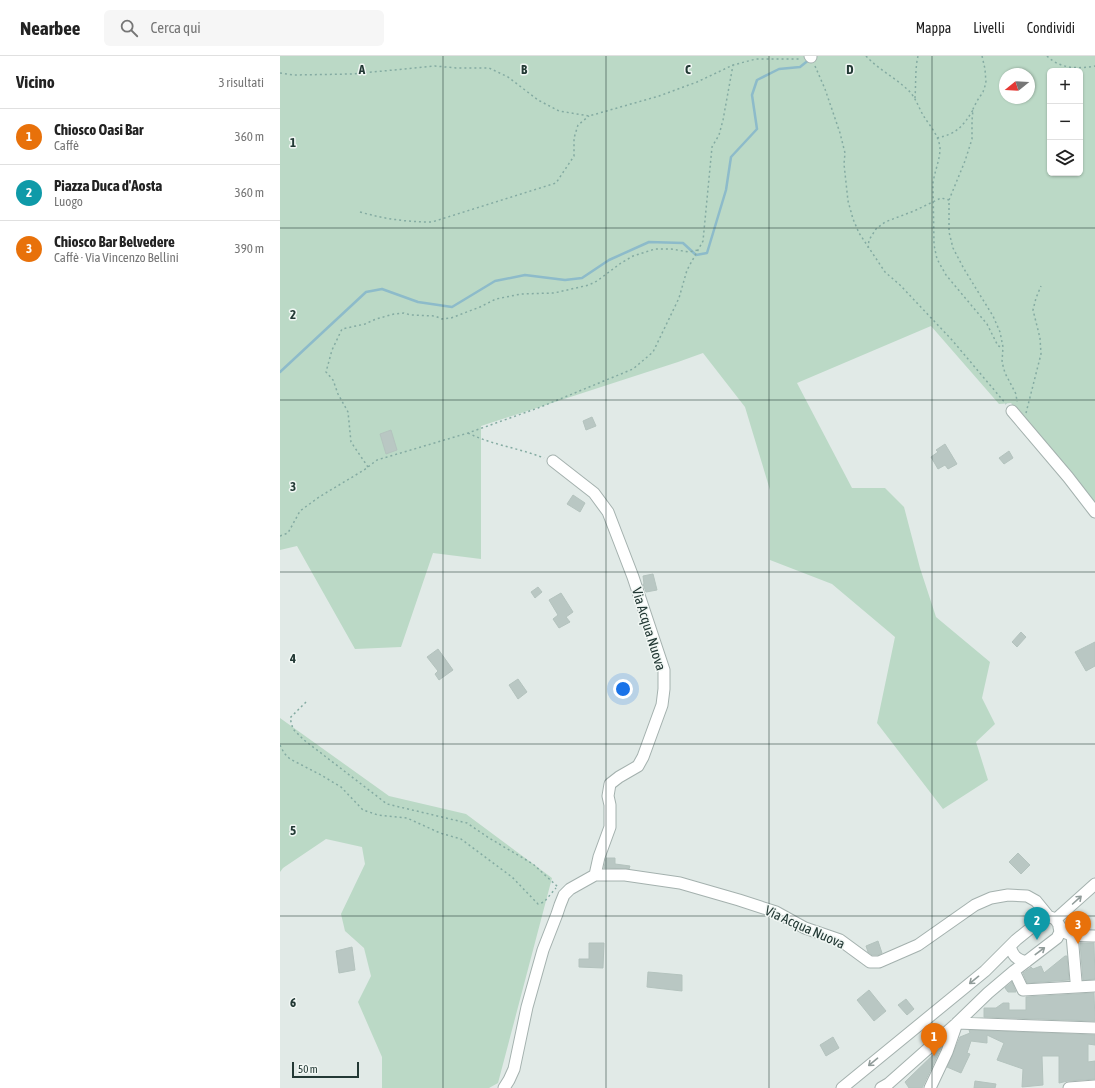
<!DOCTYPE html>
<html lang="it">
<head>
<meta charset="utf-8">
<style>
	:root { --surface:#fff; --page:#f6f6f6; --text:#222; --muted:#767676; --line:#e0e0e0; --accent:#7a5340 }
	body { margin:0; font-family:"Asap Condensed",sans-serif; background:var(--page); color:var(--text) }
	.controls { position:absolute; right:12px; top:12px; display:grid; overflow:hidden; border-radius:6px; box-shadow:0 1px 3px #0004 }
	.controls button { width:36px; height:36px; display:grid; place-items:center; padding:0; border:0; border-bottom:1px solid var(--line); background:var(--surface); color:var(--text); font:20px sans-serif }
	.compass { position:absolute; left:719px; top:12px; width:36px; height:36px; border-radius:50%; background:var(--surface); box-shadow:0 1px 3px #0004; rotate:252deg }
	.scale { position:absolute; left:12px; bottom:10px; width:67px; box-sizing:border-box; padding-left:4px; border:2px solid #233935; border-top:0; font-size:11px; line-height:14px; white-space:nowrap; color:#233935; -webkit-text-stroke:3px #f1f7f4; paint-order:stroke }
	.you { position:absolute; left:343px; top:633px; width:14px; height:14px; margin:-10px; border:3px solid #fff; border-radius:50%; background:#1a73e8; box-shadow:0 0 0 6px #1a73e833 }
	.badge { display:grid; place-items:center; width:26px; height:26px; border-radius:50%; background:var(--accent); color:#fff; font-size:13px; font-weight:700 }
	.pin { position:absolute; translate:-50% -33px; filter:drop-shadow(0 1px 2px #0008) }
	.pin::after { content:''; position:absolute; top:21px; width:14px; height:12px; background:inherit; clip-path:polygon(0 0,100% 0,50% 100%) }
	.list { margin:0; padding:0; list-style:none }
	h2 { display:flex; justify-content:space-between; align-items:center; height:52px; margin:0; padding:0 16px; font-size:17px }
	h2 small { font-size:13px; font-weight:400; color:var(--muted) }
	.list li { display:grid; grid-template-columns:26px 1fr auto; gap:12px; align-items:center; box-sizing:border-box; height:56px; padding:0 16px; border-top:1px solid var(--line) }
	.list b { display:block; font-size:15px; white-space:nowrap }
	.list p { margin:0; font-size:13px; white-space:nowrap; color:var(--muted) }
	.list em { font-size:13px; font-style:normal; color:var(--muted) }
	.icon { flex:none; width:22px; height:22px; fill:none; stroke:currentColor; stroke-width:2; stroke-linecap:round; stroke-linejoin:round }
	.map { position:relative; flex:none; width:815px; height:1032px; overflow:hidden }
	header { display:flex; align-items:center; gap:24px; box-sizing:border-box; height:56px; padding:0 20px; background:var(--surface); border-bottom:1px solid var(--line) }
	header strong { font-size:19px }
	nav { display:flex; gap:22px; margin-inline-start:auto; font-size:14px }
	.search { width:280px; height:36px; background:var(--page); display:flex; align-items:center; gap:10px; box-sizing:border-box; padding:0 14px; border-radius:6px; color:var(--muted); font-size:15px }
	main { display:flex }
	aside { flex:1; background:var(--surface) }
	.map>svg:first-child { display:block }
</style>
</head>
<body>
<header>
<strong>Nearbee</strong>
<div class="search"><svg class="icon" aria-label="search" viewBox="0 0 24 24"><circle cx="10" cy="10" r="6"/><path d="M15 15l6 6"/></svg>Cerca qui</div>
<nav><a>Mappa</a><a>Livelli</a><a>Condividi</a></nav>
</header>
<main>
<aside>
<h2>Vicino<small>3 risultati</small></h2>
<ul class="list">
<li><span class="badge" style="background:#e8710a">1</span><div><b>Chiosco Oasi Bar</b><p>Caffè</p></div><em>360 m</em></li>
<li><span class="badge" style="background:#0f9aa8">2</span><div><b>Piazza Duca d'Aosta</b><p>Luogo</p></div><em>360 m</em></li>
<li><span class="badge" style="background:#e8710a">3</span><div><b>Chiosco Bar Belvedere</b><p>Caffè · Via Vincenzo Bellini</p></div><em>390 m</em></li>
</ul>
</aside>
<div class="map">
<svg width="815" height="1032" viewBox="0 0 815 1032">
	<rect width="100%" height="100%" fill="#e1eae7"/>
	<!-- green -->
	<path fill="#bbd9c6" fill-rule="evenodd" d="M0 0H815V449L792 419 731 347 719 348 651 270 517 327 572 432H605L624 451 640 512 656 561 710 606 702 642 715 668 696 686 708 724 663 753 597 667 615 581 552 528 490 504V434L465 351 423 297 398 306 201 370V503L153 497 121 591 75 593 17 490 0 494ZM770 15H800V117H770ZM725 18H749V42H725Z
		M0 662 109 740 186 758 272 822 218 1027 209 1032H102V1001L78 946 91 920 84 892 65 875 61 858 85 808 82 791 46 783 3 812 0 816Z"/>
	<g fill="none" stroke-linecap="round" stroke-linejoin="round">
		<!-- stream -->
		<path stroke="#8dbbca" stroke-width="2.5" d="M0 316 86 236 102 233 138 246 172 251 215 225 245 219 285 224 302 222 329 204 369 186 403 187 416 199 427 197 446 134 451 101 477 73 472 39 477 24 499 13 520 11 530 3"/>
	</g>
	<!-- building -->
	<path fill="#b9c7c3" stroke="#b4c3be" d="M312 361 316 370 306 374 303 365Z
		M111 374 117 394 106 398 100 378Z
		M665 388 677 408 668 413 665 409 658 413 651 401 658 396 656 394Z
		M729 395 733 402 724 408 719 402Z
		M293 439 305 447 300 456 287 448Z
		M373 518 377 534 366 536 363 528H364L363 520Z
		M258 531 262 536 255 542 251 536Z
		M281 537 293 556 286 561 290 566 279 572 273 563 278 559 269 544Z
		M741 576 746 581 737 591 732 586Z
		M815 586V610L806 615 795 596Z
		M158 593 173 614 159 624 155 618 158 615 147 601Z
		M238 623 247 636 238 643 229 629Z
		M738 797 750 809 741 818 729 806Z
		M326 802H335V808L350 810 349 813 324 812Z
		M598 885 602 897 598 899H592L588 896 586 890Z
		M309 887H324L323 912 299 911V903H309Z
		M800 887H814L815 923 803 924Z
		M72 891 75 914 59 917 56 895Z
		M785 900H787L789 924 747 927 743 917 750 912 751 911 753 913 761 910 764 917Z
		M368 916 402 919V935L367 931Z
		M732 926 736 936H728L725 932Z
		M589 934 606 955 594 965 577 944Z
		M814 937 815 965 704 961V952H716L723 947H729V954H746V941Z
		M626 943 634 953 627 959 618 949Z
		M689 974 815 979V989L808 988V1006L815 1005V1023L788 1025 779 1027V1000H762L763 1029 742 1031 743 1013 717 1004 724 987 707 979V987L691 985 687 997 690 998 681 1017 667 1011 680 981 690 977Z
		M553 981 559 992 546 1000 540 989Z
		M662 990 642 1032H629L625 1026Z
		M695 1025 716 1028 715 1032H694Z"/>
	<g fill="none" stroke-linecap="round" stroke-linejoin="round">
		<defs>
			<path id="minor" d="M530 0 531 1
				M732 355 788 421 815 456
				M273 405 314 437 328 456 353 521 384 614V633L382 649 363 701 358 710 339 721 330 728 328 740 330 749V771L319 801 315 819
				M776 863 815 828
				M792 879 796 925
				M730 890C733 900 736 903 746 906
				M734 915 743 934 815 930
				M224 1032 229 1024 234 1013 247 951 263 894 277 858 280 849 284 839 290 833 315 819H345L400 827 459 844 496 856 525 872 560 884 590 906H599L638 889 695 849 711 842 728 839 747 840 756 845 769 861
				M562 1032 705 915 736 884 762 863C779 856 776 871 786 877 794 881 806 879 815 880
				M601 1032 608 1028 677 967 708 937 734 915 777 882 780 876 779 871
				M650 1032 667 996 677 967 815 972
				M789 1032 815 1030"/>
		</defs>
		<!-- minor casing -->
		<use href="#minor" stroke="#a4b1ae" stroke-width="13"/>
		<!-- path -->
		<path stroke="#84aba2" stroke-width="1.5" stroke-dasharray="2 3" stroke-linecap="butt" d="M586 0C598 13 614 21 627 33 635 40 638 50 643 59 649 69 659 79 660 92 660 105 654 116 653 128L654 189 657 203 666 219 707 268 718 290 723 291
			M702 0 705 13 706 27 703 36 697 45 693 53 692 65V83L685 105 669 144V176L673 192 684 213 713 260 720 276 723 291 722 306 725 317 736 338 737 346
			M767 0C780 13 798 13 815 10
			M535 10 545 33 560 77 565 97 564 108 568 145 573 163 579 177 605 216 620 229 672 284 726 348
			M0 17 14 19 72 18 155 10 176 12H209L228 21 258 44 279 55 309 60 379 40 417 26 453 9 476 3H521
			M635 42C636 29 635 12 638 0
			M657 82C677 78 683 70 693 54
			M80 156C105 163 126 166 152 166L276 127 294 100V82L298 69 309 60
			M588 192 589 184 596 173 605 166 634 155 661 142 669 144
			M746 357 761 298 760 282 753 254 756 242 761 230
			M188 377C212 389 239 392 264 402
			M88 411 71 386 68 356 58 338 53 324 46 316 52 294 62 273 85 268 96 263 114 258 124 257 131 259 155 260 162 263 171 262 200 251 216 243 241 238 274 237 309 229 317 225 341 207 353 200 375 193H391L409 196 418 194
			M0 480 8 477 20 455 39 441 84 414 97 404 188 377 258 352 353 313 373 296 399 242 407 214 423 185 432 91 439 79 443 64 453 9
			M26 646 10 662 13 673 24 684 107 748 187 767 209 782 253 808 278 831
			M0 689 4 697 10 703 41 719 61 731 83 754 98 759 127 762 160 777 181 783 232 821 258 848 264 846 276 832"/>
		<!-- minor -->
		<use href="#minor" stroke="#fff" stroke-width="11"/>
	</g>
	<!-- one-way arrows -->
	<defs><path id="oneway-shaft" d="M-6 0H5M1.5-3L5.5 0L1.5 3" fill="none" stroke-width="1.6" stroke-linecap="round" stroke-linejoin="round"/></defs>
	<g stroke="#919c9a">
		<use href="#oneway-shaft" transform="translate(797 844) rotate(-42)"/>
		<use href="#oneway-shaft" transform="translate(760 895) rotate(-37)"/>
		<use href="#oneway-shaft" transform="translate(694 924) rotate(141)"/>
		<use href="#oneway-shaft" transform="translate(593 1006) rotate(140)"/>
	</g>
	<!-- grid -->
	<path fill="none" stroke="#233935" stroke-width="1" stroke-opacity="0.55" d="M163 0V1032M326 0V1032M489 0V1032M652 0V1032M0 172H815M0 344H815M0 516H815M0 688H815M0 860H815"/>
	<g text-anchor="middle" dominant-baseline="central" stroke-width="3" stroke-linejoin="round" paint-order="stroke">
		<!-- street labels -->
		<g font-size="14" fill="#233935" stroke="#f1f7f4">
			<text transform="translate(369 573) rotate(73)">Via Acqua Nuova</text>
			<text transform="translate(525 871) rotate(24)">Via Acqua Nuova</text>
		</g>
	</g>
	<g font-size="13" text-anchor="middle" font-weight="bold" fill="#233935" stroke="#f1f7f4" stroke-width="3" stroke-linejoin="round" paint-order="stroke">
		<text x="82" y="18">A</text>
		<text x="244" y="18">B</text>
		<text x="408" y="18">C</text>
		<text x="570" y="18">D</text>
		<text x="13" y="91">1</text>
		<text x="13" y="263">2</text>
		<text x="13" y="435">3</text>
		<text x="13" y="607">4</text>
		<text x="13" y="779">5</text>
		<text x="13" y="951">6</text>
	</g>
</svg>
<div class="controls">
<button>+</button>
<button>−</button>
<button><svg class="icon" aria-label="layers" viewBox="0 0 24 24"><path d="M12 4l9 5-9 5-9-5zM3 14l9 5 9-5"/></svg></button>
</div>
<svg class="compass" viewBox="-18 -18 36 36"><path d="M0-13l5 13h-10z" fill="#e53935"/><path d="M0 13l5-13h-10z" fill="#767676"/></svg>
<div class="scale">50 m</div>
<div class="you"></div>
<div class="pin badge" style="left:654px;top:1000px;background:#e8710a">1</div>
<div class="pin badge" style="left:757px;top:884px;background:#0f9aa8">2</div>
<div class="pin badge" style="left:798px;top:888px;background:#e8710a">3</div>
</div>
</main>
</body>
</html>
